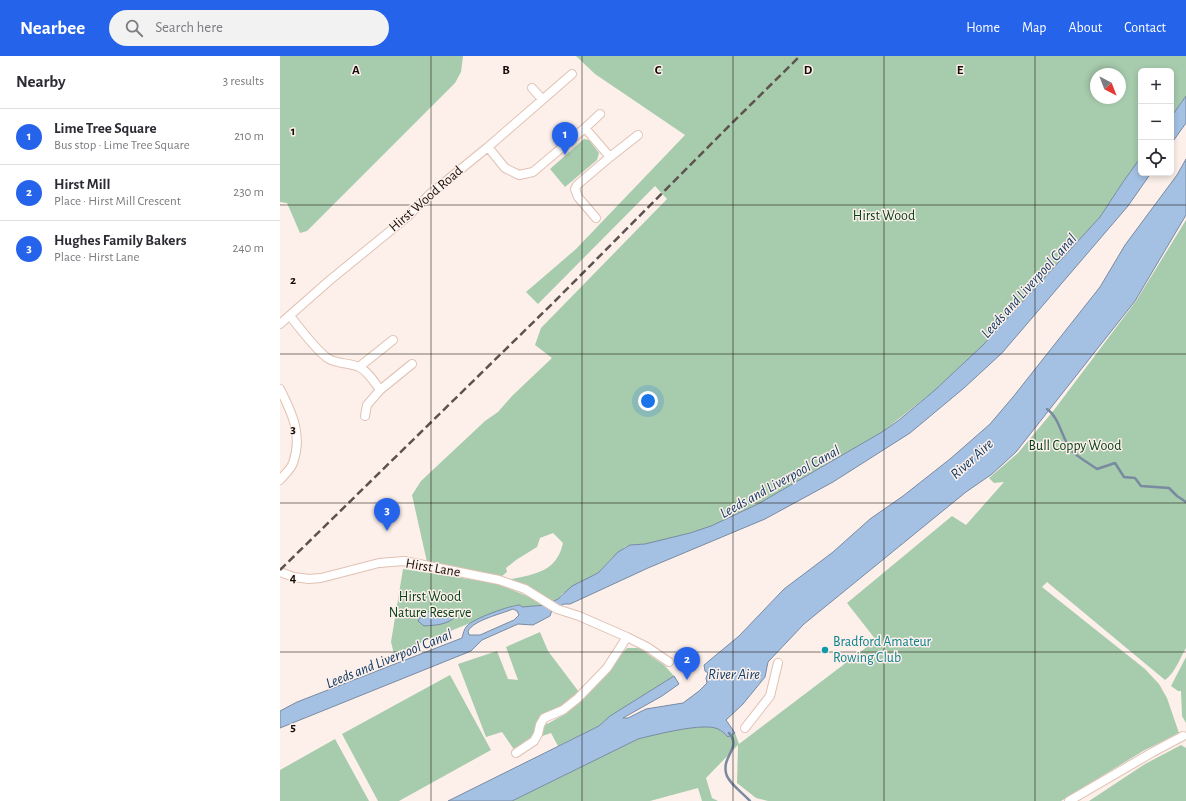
<!DOCTYPE html>
<html lang="en">
<head>
<meta charset="utf-8">
<style>
	:root { --surface:#fff; --page:#f2f2f3; --text:#2b2b33; --muted:#7c7c81; --line:#e1e1e2; --accent:#2563eb }
	body { margin:0; font-family:"Alegreya Sans",sans-serif; background:var(--page); color:var(--text) }
	.controls { position:absolute; right:12px; top:12px; display:grid; overflow:hidden; border-radius:6px; box-shadow:0 2px 6px #0003 }
	.controls button { width:36px; height:36px; display:grid; place-items:center; padding:0; border:0; border-bottom:1px solid var(--line); background:var(--surface); color:var(--text); font:20px sans-serif }
	.compass { position:absolute; left:810px; top:12px; width:36px; height:36px; border-radius:50%; background:var(--surface); box-shadow:0 2px 6px #0003; rotate:138deg }
	.you { position:absolute; left:368px; top:345px; width:14px; height:14px; margin:-10px; border:3px solid #fff; border-radius:50%; background:#1a73e8; box-shadow:0 0 0 6px #1a73e833 }
	.badge { display:grid; place-items:center; width:26px; height:26px; border-radius:50%; background:var(--accent); color:#fff; font-size:13px; font-weight:700 }
	.pin { position:absolute; translate:-50% -33px; filter:drop-shadow(0 1px 2px #0008) }
	.pin::after { content:''; position:absolute; top:21px; width:14px; height:12px; background:inherit; clip-path:polygon(0 0,100% 0,50% 100%) }
	.list { margin:0; padding:0; list-style:none }
	h2 { display:flex; justify-content:space-between; align-items:center; height:52px; margin:0; padding:0 16px; font-size:17px }
	h2 small { font-size:13px; font-weight:400; color:var(--muted) }
	.list li { display:grid; grid-template-columns:26px 1fr auto; gap:12px; align-items:center; box-sizing:border-box; height:56px; padding:0 16px; border-top:1px solid var(--line) }
	.list b { display:block; font-size:15px; white-space:nowrap }
	.list p { margin:0; font-size:13px; white-space:nowrap; color:var(--muted) }
	.list em { font-size:13px; font-style:normal; color:var(--muted) }
	.icon { flex:none; width:22px; height:22px; fill:none; stroke:currentColor; stroke-width:2; stroke-linecap:round; stroke-linejoin:round }
	.map { position:relative; flex:none; width:906px; height:745px; overflow:hidden }
	header { display:flex; align-items:center; gap:24px; box-sizing:border-box; height:56px; padding:0 20px; background:var(--accent); color:#fff }
	header strong { font-size:19px }
	nav { display:flex; gap:22px; margin-inline-start:auto; font-size:14px }
	.search { width:280px; height:36px; background:var(--page); display:flex; align-items:center; gap:10px; box-sizing:border-box; padding:0 14px; border-radius:22px; color:var(--muted); font-size:15px }
	main { display:flex }
	aside { flex:1; background:var(--surface) }
	.map>svg:first-child { display:block }
</style>
</head>
<body>
<header>
<strong>Nearbee</strong>
<div class="search"><svg class="icon" aria-label="search" viewBox="0 0 24 24"><circle cx="10" cy="10" r="6"/><path d="M15 15l6 6"/></svg>Search here</div>
<nav><a>Home</a><a>Map</a><a>About</a><a>Contact</a></nav>
</header>
<main>
<aside>
<h2>Nearby<small>3 results</small></h2>
<ul class="list">
<li><span class="badge">1</span><div><b>Lime Tree Square</b><p>Bus stop · Lime Tree Square</p></div><em>210 m</em></li>
<li><span class="badge">2</span><div><b>Hirst Mill</b><p>Place · Hirst Mill Crescent</p></div><em>230 m</em></li>
<li><span class="badge">3</span><div><b>Hughes Family Bakers</b><p>Place · Hirst Lane</p></div><em>240 m</em></li>
</ul>
</aside>
<div class="map">
<svg width="906" height="745" viewBox="0 0 906 745">
	<rect width="100%" height="100%" fill="#fdf0ea"/>
	<!-- green -->
	<path fill="#a7cbad" fill-rule="evenodd" d="M0 0H183L181 16 175 27 27 175 20 177 7 147 0 146Z
		M296 0H906V40L891 61V15H861V101L843 126 820 161 703 289 655 334 602 376 478 448 431 470 410 477 377 486 365 488 350 489 345 491 331 503 318 517 282 538 278 543 272 546 232 525V523C256 518 277 515 283 487L273 477 260 482 257 491 236 504 226 512 227 516 221 521 147 506 132 439 141 425 205 365 218 356 232 340 272 302 255 289 261 272 387 143 375 130 258 248 246 236 296 193 405 79 315 18ZM816 18H840V42H816Z
		M304 83 309 84 319 97 317 104 285 131 270 113Z
		M906 164V592C900 602 895 617 885 624L767 526 762 531 865 613 879 628 887 642 899 677 863 695 781 745H488L476 742 457 727 458 689 426 722 432 742 438 745H422L418 732 370 745H232L358 683C374 679 424 666 438 673 441 674 445 678 448 680L455 677 459 688 596 584 567 547 672 460 686 469 724 426 714 427 709 422 738 397 774 354 856 245Z
		M123 513 215 527 262 546 266 549 242 551 240 549 232 550 114 598 111 586Z
		M260 576 268 595 299 636 281 652 262 662 267 668 287 657 301 645 347 592H359L384 609 394 620 330 660 319 670 278 690 271 677 248 685 235 695 222 676 206 681 178 608 217 595 228 623 238 624 226 591Z
		M906 601V667L902 660 901 635H898L891 630Z
		M170 619 211 694 119 745H98L62 678Z
		M55 683 89 745H0V714Z
		M901 689 906 692V745H809L865 708Z"/>
	<!-- water -->
	<path fill="#a4c1e3" stroke="#798aa1" fill-rule="evenodd" d="M906 40V67L891 88V61Z
		M861 101V117H871L848 150 722 297 684 332 630 377 553 426 485 463 368 512 301 543 290 548H284L272 554 270 560 253 569 238 568 202 584 191 595 0 672V655L17 646 182 582C183 578 184 573 187 570 192 563 231 549 240 549L242 551 266 549 278 543 292 530 318 517 338 496 350 489 365 488 410 477 431 470 478 448 602 376 619 364 655 334 703 289 820 161 843 126ZM233 553 237 555 239 559 234 564 200 579H189L188 575C194 564 221 558 233 553Z
		M906 103V159L855 245 736 396 712 418 686 436 524 568 488 606 485 621 463 648 446 664 455 677 448 681C445 678 441 674 438 673 424 666 374 679 358 683L232 745H168L319 670 330 660 394 620 399 628 382 640 343 662H348L366 653 403 647 419 635 427 627 426 622 428 617 425 615 424 609 459 580 504 533 553 496 590 463 623 440 670 403 710 368 733 341 820 231 845 189 897 119Z
		M172 555 177 559C168 569 157 569 144 570L138 565 143 556Z"/>
	<g fill="none" stroke-linecap="round" stroke-linejoin="round">
		<!-- stream -->
		<path stroke="#798aa1" stroke-width="2.5" d="M767 353C780 362 781 381 791 394 797 401 809 407 817 413L835 407 844 421 855 422 861 430 889 432 897 440 906 446
			M449 677C462 692 442 699 446 717 448 727 463 737 470 745"/>
		<defs>
			<path id="minor" d="M252 32 262 43
				M305 72 320 58
				M208 91 225 112 239 119 253 116 305 72 330 101 358 79
				M316 162 298 141 295 133 297 129 330 101
				M10 260C18 270 39 298 49 303 59 308 70 307 79 311 88 315 95 327 100 334L132 308
				M0 268 50 224 126 162 150 138 208 91 292 18
				M79 311 113 284
				M0 333C12 357 23 379 13 407 11 413 4 419 0 424
				M85 360 87 349 100 334
				M0 516 14 521 29 523 41 522 99 507 124 505 219 524 245 533 277 553 299 560 347 581 367 591 389 606
				M465 672 490 640 498 607
				M236 697 254 685 258 678 260 669 264 662 283 654 298 642 327 612 347 581
				M789 745 873 696 903 680"/>
		</defs>
		<!-- minor casing -->
		<use href="#minor" stroke="#e1c1b3" stroke-width="10"/>
		<!-- minor -->
		<use href="#minor" stroke="#fff" stroke-width="8"/>
		<!-- rail -->
		<path stroke="#5d524d" stroke-width="2.5" stroke-dasharray="8 4" stroke-linecap="butt" d="M0 514 275 245 449 70 520 0"/>
	</g>
	<!-- grid -->
	<path fill="none" stroke="#150b07" stroke-width="1" stroke-opacity="0.55" d="M151 0V745M302 0V745M453 0V745M604 0V745M755 0V745M0 149H906M0 298H906M0 447H906M0 596H906"/>
	<!-- markers -->
	<circle fill="#0f9aa8" stroke="#fdf0ea" stroke-width="1.5" cx="545" cy="594" r="4"/>
	<g text-anchor="middle" dominant-baseline="central" stroke-width="3" stroke-linejoin="round" paint-order="stroke">
		<!-- street labels -->
		<g font-size="14" fill="#150b07" stroke="#fdf0ea">
			<text transform="translate(146 143) rotate(-41)">Hirst Wood Road</text>
			<text transform="translate(153 512) rotate(10)">Hirst Lane</text>
		</g>
		<!-- park labels -->
		<g font-size="14" fill="#06411a" stroke="#fdf0ea">
			<text x="604" y="160">Hirst Wood</text>
			<text x="795" y="390">Bull Coppy Wood</text>
			<text x="150" y="541">Hirst Wood<tspan x="150" dy="16">Nature Reserve</tspan></text>
		</g>
		<!-- culture labels -->
		<g font-size="14" fill="#0d838f" stroke="#fdf0ea" text-anchor="start">
			<text x="553" y="586">Bradford Amateur<tspan x="553" dy="16">Rowing Club</tspan></text>
		</g>
		<!-- water labels -->
		<g font-size="15" font-style="italic" fill="#133e68" stroke="#fdf0ea">
			<text transform="translate(749 230) rotate(-48)">Leeds and Liverpool Canal</text>
			<text transform="translate(692 403) rotate(-42)">River Aire</text>
			<text transform="translate(500 426) rotate(-29)">Leeds and Liverpool Canal</text>
			<text transform="translate(109 603) rotate(-22)">Leeds and Liverpool Canal</text>
			<text x="454" y="618">River Aire</text>
		</g>
	</g>
	<g font-size="13" text-anchor="middle" font-weight="bold" fill="#150b07" stroke="#fdf0ea" stroke-width="3" stroke-linejoin="round" paint-order="stroke">
		<text x="76" y="18">A</text>
		<text x="226" y="18">B</text>
		<text x="378" y="18">C</text>
		<text x="528" y="18">D</text>
		<text x="680" y="18">E</text>
		<text x="13" y="79">1</text>
		<text x="13" y="228">2</text>
		<text x="13" y="377">3</text>
		<text x="13" y="526">4</text>
		<text x="13" y="675">5</text>
	</g>
</svg>
<div class="controls">
<button>+</button>
<button>−</button>
<button><svg class="icon" aria-label="locate" viewBox="0 0 24 24"><circle cx="12" cy="12" r="6"/><path d="M12 2v4M12 18v4M2 12h4M18 12h4"/></svg></button>
</div>
<svg class="compass" viewBox="-18 -18 36 36"><path d="M0-13l5 13h-10z" fill="#e53935"/><path d="M0 13l5-13h-10z" fill="#7c7c81"/></svg>
<div class="you"></div>
<div class="pin badge" style="left:285px;top:99px">1</div>
<div class="pin badge" style="left:407px;top:624px">2</div>
<div class="pin badge" style="left:107px;top:475px">3</div>
</div>
</main>
</body>
</html>
